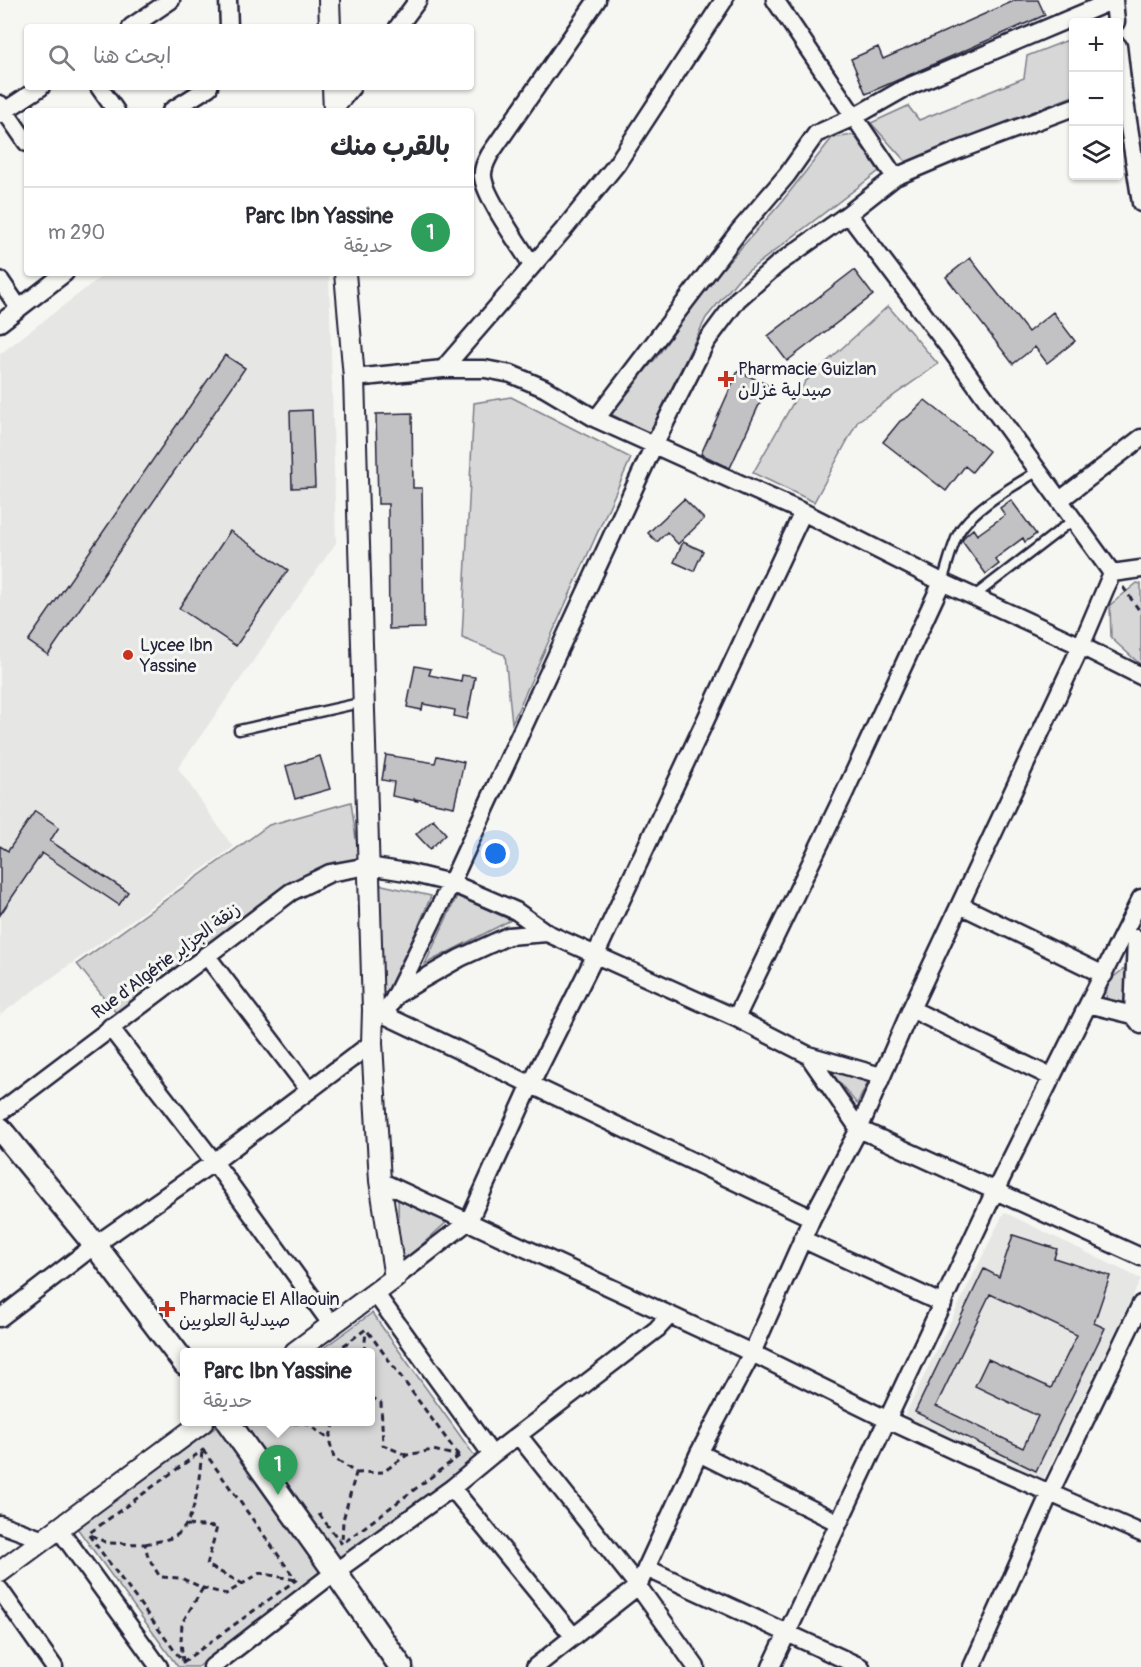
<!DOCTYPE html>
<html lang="ar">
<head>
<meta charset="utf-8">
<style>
	:root { --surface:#fff; --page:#f7f7f7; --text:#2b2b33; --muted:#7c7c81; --line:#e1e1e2; --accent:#0f766e }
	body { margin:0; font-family:Pangolin,"Playpen Sans Arabic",sans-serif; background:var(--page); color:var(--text); direction:rtl }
	.controls { position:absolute; right:18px; top:18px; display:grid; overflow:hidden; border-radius:6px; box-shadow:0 2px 4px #0004 }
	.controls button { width:54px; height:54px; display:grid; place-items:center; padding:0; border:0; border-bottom:2px solid var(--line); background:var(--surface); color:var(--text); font:30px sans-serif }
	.you { position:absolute; left:496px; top:854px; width:21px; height:21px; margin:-15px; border:4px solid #fff; border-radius:50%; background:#1a73e8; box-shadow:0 0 0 9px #1a73e833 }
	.badge { display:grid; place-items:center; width:39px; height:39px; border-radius:50%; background:var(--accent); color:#fff; font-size:20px; font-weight:700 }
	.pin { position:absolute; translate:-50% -50px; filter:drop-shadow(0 2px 3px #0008) }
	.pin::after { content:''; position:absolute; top:32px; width:21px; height:18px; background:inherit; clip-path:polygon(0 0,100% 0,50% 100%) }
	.popup { position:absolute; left:180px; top:1348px; width:195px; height:78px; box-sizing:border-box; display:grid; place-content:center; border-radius:6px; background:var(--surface); filter:drop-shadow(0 2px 4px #0005); font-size:20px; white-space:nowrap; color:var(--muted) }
	.popup b { font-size:22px; color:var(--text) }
	.popup::after { content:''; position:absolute; left:50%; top:100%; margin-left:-12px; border:12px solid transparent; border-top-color:var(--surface) }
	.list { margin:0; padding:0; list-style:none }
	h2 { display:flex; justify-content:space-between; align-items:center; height:78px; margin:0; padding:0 24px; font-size:26px }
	h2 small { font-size:20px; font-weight:400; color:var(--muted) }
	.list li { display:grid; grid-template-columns:39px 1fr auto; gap:18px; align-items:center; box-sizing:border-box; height:90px; padding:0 24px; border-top:2px solid var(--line) }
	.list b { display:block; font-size:22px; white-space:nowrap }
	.list p { margin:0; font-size:20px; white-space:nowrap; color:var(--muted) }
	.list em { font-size:20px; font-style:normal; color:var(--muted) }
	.icon { flex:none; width:33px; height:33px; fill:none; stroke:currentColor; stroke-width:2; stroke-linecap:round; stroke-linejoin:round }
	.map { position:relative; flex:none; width:1141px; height:1667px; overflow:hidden; direction:ltr }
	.search { position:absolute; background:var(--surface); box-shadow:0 2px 4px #0004; left:24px; top:24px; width:450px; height:66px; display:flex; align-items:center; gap:15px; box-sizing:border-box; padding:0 21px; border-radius:6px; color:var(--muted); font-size:22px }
	.panel { position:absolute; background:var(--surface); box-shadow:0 2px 4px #0004; left:24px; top:108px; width:450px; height:168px; border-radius:6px; direction:rtl }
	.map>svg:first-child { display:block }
</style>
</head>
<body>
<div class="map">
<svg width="1141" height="1667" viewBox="0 0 1141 1667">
	<rect width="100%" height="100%" fill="#f6f6f2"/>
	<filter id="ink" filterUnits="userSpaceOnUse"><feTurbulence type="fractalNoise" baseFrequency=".0167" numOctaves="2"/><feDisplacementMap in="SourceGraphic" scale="12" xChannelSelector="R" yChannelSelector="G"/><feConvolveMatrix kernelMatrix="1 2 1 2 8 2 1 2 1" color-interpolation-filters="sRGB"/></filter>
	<g filter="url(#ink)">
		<!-- built -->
		<path fill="#e6e6e4" d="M106 273H329L336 543 178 768 233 847 0 1015V354Z
			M1004 1212 1141 1279 1041 1484 904 1417Z"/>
		<!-- green -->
		<path fill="#d7d7d7" stroke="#7c7c89" stroke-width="1.5" d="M1073 38V96L906 162 871 123 908 106 919 120 1024 78 1027 56Z
			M854 135 879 171 739 278 706 318 649 434 609 413 656 358 708 285 780 204 832 138Z
			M888 306 938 364 858 421 814 502 753 473 805 382Z
			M511 397 631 458 512 723 505 655 462 638 474 403Z
			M1137 583 1141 584V665L1111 638 1110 605Z
			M351 802 359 861 294 880 117 1014 77 964 269 825Z
			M378 884 431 896 391 992 381 993Z
			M457 896 511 920 425 964Z
			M1125 968 1126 1009 1106 1004 1107 982Z
			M826 1066 868 1082 857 1104Z
			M398 1198 449 1220 407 1258 399 1255Z
			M372 1313 479 1462 198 1667H178L77 1528 223 1422H371V1352H318Z"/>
		<!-- building -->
		<path fill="#c2c2c4" stroke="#22223b" stroke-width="1.5" fill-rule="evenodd" d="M1016 0H1038L1045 15 866 94 851 59 878 47 883 59Z
			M970 258 1028 332 1053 312 1075 341 1047 363 1035 347 1013 364 946 277Z
			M854 270 873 295 787 361 768 336Z
			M225 355 245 368 48 655 28 641Z
			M738 371 768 385 730 468 701 454Z
			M925 400 989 451 972 472 965 466 946 491 883 442 900 421 908 417Z
			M312 410 315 487 292 488 290 411Z
			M412 413 413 488H422L424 628 389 629 388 504H378L376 414Z
			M684 499 704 519 678 544 667 532 657 542 648 533Z
			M1011 500 1036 534 1025 542 1023 538 995 559 999 564 986 574 962 541 965 536 973 529 977 535 1005 515 1000 508Z
			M230 531 288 570 236 646 179 608Z
			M683 542 703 551 694 571 674 562Z
			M415 666 431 669 429 675 461 681 462 675 475 677 467 719 454 716 455 710 423 704 422 710 407 707Z
			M386 755 435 763 437 756 464 762 454 807 415 799 417 801 392 796 394 782 382 780Z
			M320 756 330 789 295 799 286 766Z
			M35 811 59 827 50 841 128 892 119 905 42 853 0 915V846L8 851Z
			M433 819 446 834 430 849 416 834Z
			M1013 1235 1057 1249 1054 1258 1110 1276 1094 1323 1105 1328 1036 1471 915 1412 984 1269 999 1277ZM990 1294 1077 1335 1051 1388 988 1359 975 1386 1038 1416 1023 1448 936 1406Z"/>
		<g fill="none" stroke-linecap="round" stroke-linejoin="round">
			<defs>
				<path id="service" d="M942 582C947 567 951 549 958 534 971 509 1014 486 1038 471
					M973 597 1073 520
					M239 730 364 702"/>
				<path id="minor" d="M228 0 229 27
					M775 0 895 177
					M1114 0 1116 22
					M131 27 171 0
					M398 27 418 0
					M1118 46 1123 89 1141 203
					M99 87 116 111
					M0 104 27 143
					M334 109 352 87
					M171 111 209 87
					M0 114 41 87
					M848 214 950 349 1112 573 1141 569
					M532 265C520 246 485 197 483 177 482 168 486 162 490 154L597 0
					M0 280 19 308
					M0 323 65 273
					M443 369 565 228 616 165 724 0
					M354 378 443 369H485L511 374 544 388 596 419 803 512 942 582 1081 646 1141 676
					M596 419 739 231 787 175 816 134 854 117 905 88 1114 0
					M1060 500 1141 438
					M960 905 1104 975
					M206 955 309 1090
					M395 996 423 979 460 958 508 936 547 933
					M1088 1004 1133 1015 1141 1025
					M911 1009 1051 1077
					M374 1010 812 1218
					M384 1015 395 997 451 883 654 445 706 342 738 299 778 264 848 214 895 177 959 150 1074 107
					M1133 1015 1136 938
					M736 1018 844 794 942 582
					M110 1027 214 1162 332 1325
					M808 1055 859 1129 1141 1257
					M0 1112 291 892 330 873 368 866 406 872 451 883 516 911 547 933 736 1018 808 1055 881 1076
					M380 1181 752 1353 888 1420 970 1458 1141 1533
					M802 1239 943 1304
					M395 1278 469 1221 531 1084 596 954 803 512
					M375 1293 492 1455
					M0 1318 95 1245 214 1162 372 1043
					M519 1436 638 1586 696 1667
					M699 1453 839 1523
					M452 1488 574 1637
					M0 1524 44 1540
					M59 1529 159 1667
					M646 1568 861 1667
					M0 1590 54 1667
					M212 1667 335 1572 452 1488 492 1455 657 1329 670 1315
					M535 1667 638 1586 699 1453 752 1353 812 1218 859 1129 911 1009 1081 646 1112 573
					M771 1667 995 1191 1141 898
					M972 1667 1050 1493 1141 1304"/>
				<path id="tertiary" d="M329 0 330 27
					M333 87 334 111
					M295 1352 395 1278 380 1181 372 1043 373 1010 354 378 345 273
					M0 1572 203 1422"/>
				<path id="secondary" d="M0 1129 95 1245 185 1364
					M228 1422 335 1572 401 1667"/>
			</defs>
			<!-- service casing -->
			<use href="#service" stroke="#22223b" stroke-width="13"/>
			<!-- minor casing -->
			<use href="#minor" stroke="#22223b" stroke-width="21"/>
			<!-- tertiary casing -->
			<use href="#tertiary" stroke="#22223b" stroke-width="24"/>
			<!-- secondary casing -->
			<use href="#secondary" stroke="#22223b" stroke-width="27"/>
			<!-- path -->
			<path stroke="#22223b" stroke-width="3" stroke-dasharray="6 4.5" stroke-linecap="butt" d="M1123 587 1141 613
				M335 1352 366 1329 459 1456
				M364 1352 366 1331
				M371 1397 381 1403 383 1445 406 1455
				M262 1422 278 1424 306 1423 329 1439
				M335 1422 329 1439 334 1458 356 1473 343 1520 342 1542
				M203 1450 296 1580 183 1662 88 1534Z
				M356 1473 383 1472 407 1455 433 1450 459 1456
				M319 1514 342 1544 459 1456
				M187 1525 217 1527 207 1565 243 1584
				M91 1535 107 1543 145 1544 148 1557 160 1577 181 1578 203 1588 226 1594 260 1573 296 1580
				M145 1544C154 1542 164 1541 173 1537 197 1527 199 1475 202 1452
				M183 1662 181 1641 182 1623 203 1588"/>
			<!-- service -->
			<use href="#service" stroke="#f6f6f2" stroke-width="8"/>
			<!-- minor -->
			<use href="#minor" stroke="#f6f6f2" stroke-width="16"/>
			<!-- tertiary -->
			<use href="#tertiary" stroke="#f6f6f2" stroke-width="20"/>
			<!-- secondary -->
			<use href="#secondary" stroke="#f6f6f2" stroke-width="22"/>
		</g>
	</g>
	<!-- markers -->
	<g fill="#c8321e" stroke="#f6f6f2" stroke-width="2">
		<path d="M723 370h6v6h6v6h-6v6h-6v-6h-6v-6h6z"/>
		<circle cx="128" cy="655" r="6"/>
		<path d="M164 1300h6v6h6v6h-6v6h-6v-6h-6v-6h6z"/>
	</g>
	<g text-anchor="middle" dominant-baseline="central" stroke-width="6" stroke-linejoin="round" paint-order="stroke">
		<!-- poi labels -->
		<g font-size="18" fill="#22223b" stroke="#f6f6f2" text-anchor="start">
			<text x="738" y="369">Pharmacie Guizlan<tspan x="738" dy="21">صيدلية غزلان</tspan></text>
			<text x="140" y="645">Lycee Ibn<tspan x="140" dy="21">Yassine</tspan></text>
			<text x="179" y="1299">Pharmacie El Allaouin<tspan x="179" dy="21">صيدلية العلويين</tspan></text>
		</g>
		<!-- street labels -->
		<g font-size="18" fill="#22223b" stroke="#f6f6f2">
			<text transform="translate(166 961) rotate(-37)">Rue d'Algérie زنقة الجزاير</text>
		</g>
	</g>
</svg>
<div class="controls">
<button>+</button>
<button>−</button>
<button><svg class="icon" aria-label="layers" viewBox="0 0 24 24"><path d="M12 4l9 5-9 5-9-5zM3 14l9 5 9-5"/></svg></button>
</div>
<div class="you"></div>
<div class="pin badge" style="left:278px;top:1495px;background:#2e9e5b">1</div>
<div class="popup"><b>Parc Ibn Yassine</b>حديقة</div>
<div class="search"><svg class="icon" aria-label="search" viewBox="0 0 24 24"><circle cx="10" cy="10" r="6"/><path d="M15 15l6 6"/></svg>ابحث هنا</div>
<section class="panel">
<h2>بالقرب منك<small></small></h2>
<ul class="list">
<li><span class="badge" style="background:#2e9e5b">1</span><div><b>Parc Ibn Yassine</b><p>حديقة</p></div><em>290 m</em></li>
</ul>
</section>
</div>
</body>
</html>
